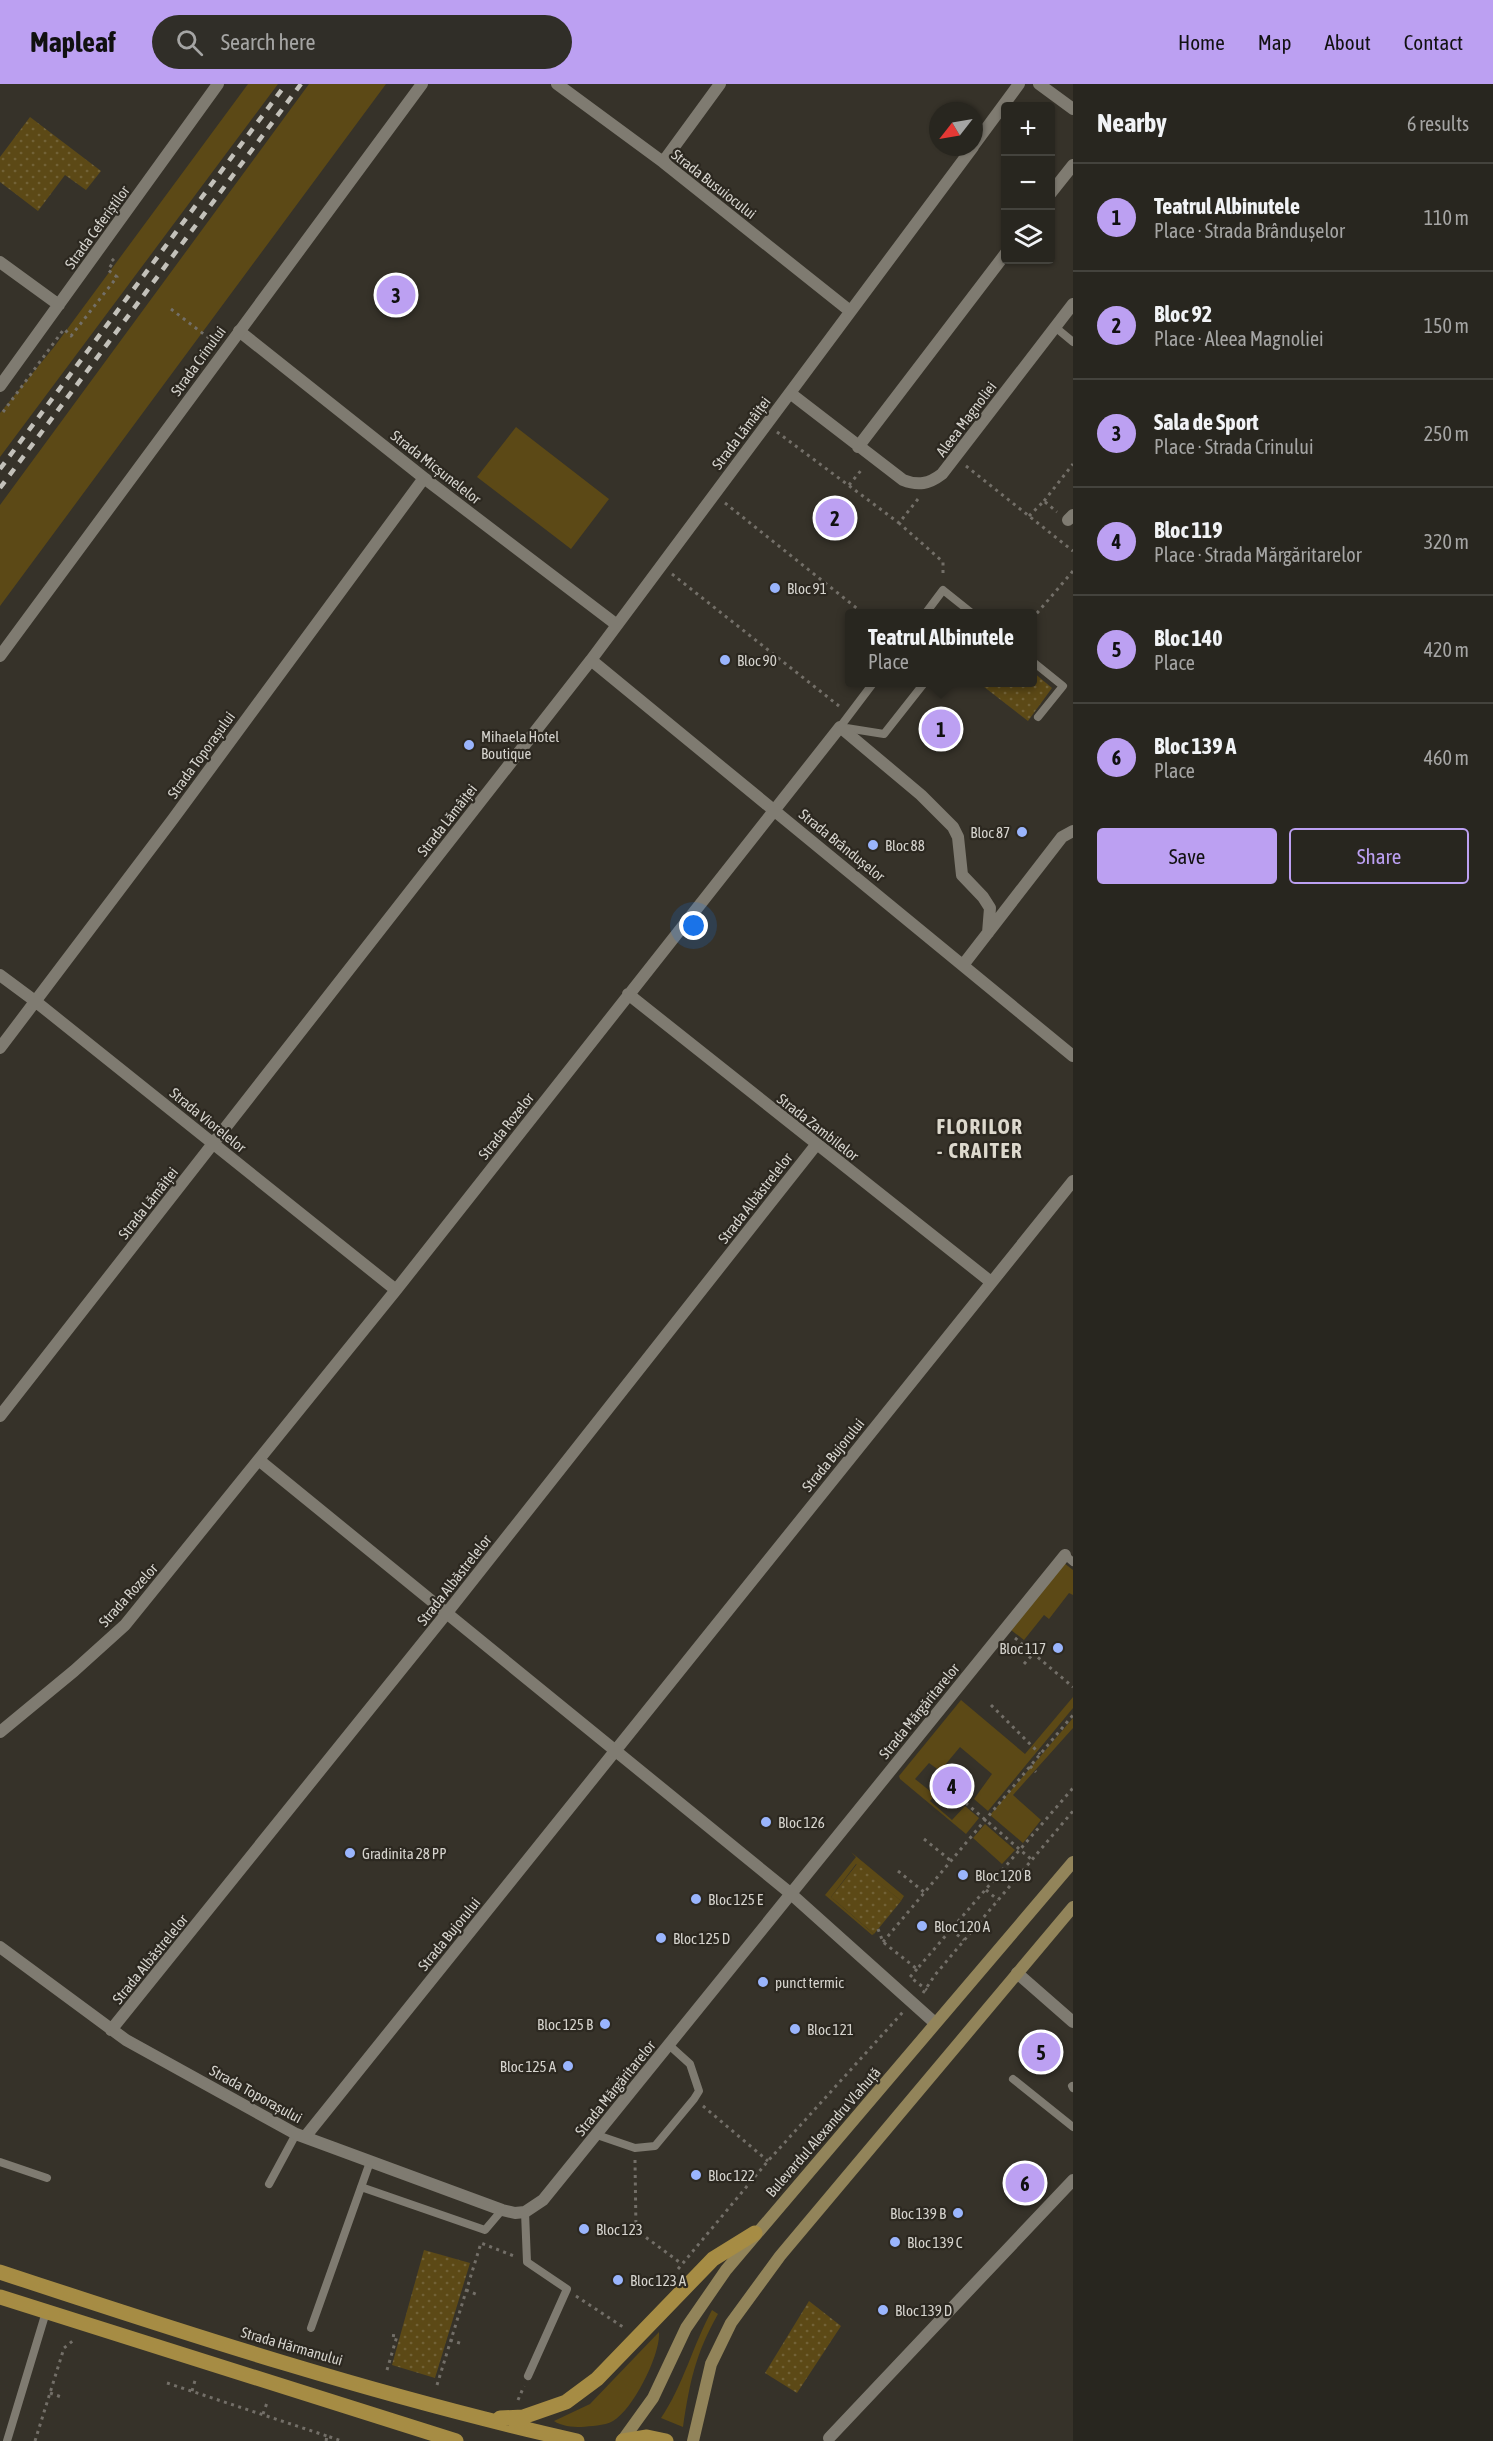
<!DOCTYPE html>
<html lang="en">
<head>
<meta charset="utf-8">
<style>
	:root { --surface:#28261f; --page:#302e28; --text:#f1f3f6; --muted:#a5a5a4; --line:#44433d; --accent:#bca0f2 }
	body { margin:0; font-family:"Asap Condensed",sans-serif; background:var(--page); color:var(--text) }
	.controls { position:absolute; right:18px; top:18px; display:grid; overflow:hidden; border-radius:6px; box-shadow:0 2px 4px #0004 }
	.controls button { width:54px; height:54px; display:grid; place-items:center; padding:0; border:0; border-bottom:2px solid var(--line); background:var(--surface); color:var(--text); font:30px sans-serif }
	.compass { position:absolute; left:929px; top:18px; width:54px; height:54px; border-radius:50%; background:var(--surface); box-shadow:0 2px 4px #0004; rotate:239deg }
	.you { position:absolute; left:694px; top:842px; width:21px; height:21px; margin:-15px; border:4px solid #fff; border-radius:50%; background:#1a73e8; box-shadow:0 0 0 9px #1a73e833 }
	.badge { display:grid; place-items:center; width:39px; height:39px; border-radius:50%; background:var(--accent); color:#111; font-size:20px; font-weight:700 }
	.pin { position:absolute; translate:-50% -50%; border:3px solid #fff; box-shadow:0 2px 6px #0006 }
	.popup { position:absolute; left:845px; top:525px; width:192px; height:78px; box-sizing:border-box; display:grid; place-content:center; border-radius:6px; background:var(--surface); filter:drop-shadow(0 2px 4px #0005); font-size:20px; white-space:nowrap; color:var(--muted) }
	.popup b { font-size:22px; color:var(--text) }
	.popup::after { content:''; position:absolute; left:50%; top:100%; margin-left:-12px; border:12px solid transparent; border-top-color:var(--surface) }
	.list { margin:0; padding:0; list-style:none }
	h2 { display:flex; justify-content:space-between; align-items:center; height:78px; margin:0; padding:0 24px; font-size:26px }
	h2 small { font-size:20px; font-weight:400; color:var(--muted) }
	.list li { display:grid; grid-template-columns:39px 1fr auto; gap:18px; align-items:center; box-sizing:border-box; height:108px; padding:0 24px; border-top:2px solid var(--line) }
	.list b { display:block; font-size:22px; white-space:nowrap }
	.list p { margin:0; font-size:20px; white-space:nowrap; color:var(--muted) }
	.list em { font-size:20px; font-style:normal; color:var(--muted) }
	.actions { display:flex; gap:12px; padding:18px 24px }
	.actions a { flex:1; padding:14px 0; border:2px solid var(--accent); border-radius:6px; text-align:center; font-size:21px; color:var(--accent) }
	.actions .main { background:var(--accent); color:#111 }
	.icon { flex:none; width:33px; height:33px; fill:none; stroke:currentColor; stroke-width:2; stroke-linecap:round; stroke-linejoin:round }
	.map { position:relative; flex:none; width:1073px; height:2357px; overflow:hidden }
	header { display:flex; align-items:center; gap:36px; box-sizing:border-box; height:84px; padding:0 30px; background:var(--accent); color:#111 }
	header strong { font-size:28px }
	nav { display:flex; gap:33px; margin-inline-start:auto; font-size:21px }
	.search { width:420px; height:54px; background:var(--page); display:flex; align-items:center; gap:15px; box-sizing:border-box; padding:0 21px; border-radius:33px; color:var(--muted); font-size:22px }
	main { display:flex }
	aside { flex:1; background:var(--surface) }
	.map>svg:first-child { display:block }
</style>
</head>
<body>
<header>
<strong>Mapleaf</strong>
<div class="search"><svg class="icon" aria-label="search" viewBox="0 0 24 24"><circle cx="10" cy="10" r="6"/><path d="M15 15l6 6"/></svg>Search here</div>
<nav><a>Home</a><a>Map</a><a>About</a><a>Contact</a></nav>
</header>
<main>
<div class="map">
<svg width="1073" height="2357" viewBox="0 0 1073 2357">
	<defs>
		<pattern id="park-dots" width="8" height="8" patternUnits="userSpaceOnUse" patternTransform="scale(1.5)"><rect width="8" height="8" fill="#5c4916"/><path d="M2 2h.1M6 6h.1" fill="none" stroke="#726237" stroke-width="1.8" stroke-linecap="round"/></pattern>
	</defs>
	<rect width="100%" height="100%" fill="#363229"/>
	<!-- green -->
	<path fill="#5c4916" d="M248 0H278L0 373V329L54 263Z
		M309 0H386L0 522V421Z
		M516 343 609 415 571 465 477 393Z
		M1064 1479 1073 1486V1511L1069 1509 1049 1535 1044 1531 1024 1556 1011 1546Z
		M1073 1613V1624L988 1727 974 1715 992 1690 960 1663 940 1687 929 1679 915 1695 935 1711 930 1717 952 1736 965 1722 979 1734 966 1750 900 1695 899 1692 961 1616 1025 1670Z
		M1073 1634V1644L1013 1711 1041 1736 1023 1759 990 1731Z
		M985 1740 1015 1766 1002 1780 973 1754Z
		M851 1768 904 1812 901 1817 856 1780 831 1813 874 1850 872 1851 825 1811 856 1773Z
		M712 2226 718 2230C695 2271 690 2297 683 2343L661 2334C683 2302 693 2261 712 2226Z
		M659 2248C661 2270 633 2326 613 2337 604 2342 591 2342 581 2343 572 2343 561 2342 554 2337L590 2320Z"/>
	<!-- park -->
	<path fill="url(#park-dots)" d="M30 33 101 87 86 106 65 91 38 127 0 98V73Z
		M1033 588 1052 604 1028 637 979 599 1032 598Z
		M857 1780 901 1817 874 1850 831 1813Z
		M424 2166 470 2179 435 2294 392 2281Z
		M809 2217 841 2242 797 2309 765 2289Z"/>
	<g fill="none" stroke-linecap="round" stroke-linejoin="round">
		<!-- path -->
		<path stroke="#736f68" stroke-width="3" stroke-dasharray="3 4.5" stroke-linecap="butt" d="M171 225 214 258
			M3 328 64 245 71 252 117 193 108 186 114 177 110 173
			M777 348 899 439
			M966 382 1073 467
			M849 401 863 384
			M918 415 899 439 943 478V492
			M1044 417 1073 380
			M725 419 864 530
			M1029 432 1044 417 1057 428
			M672 490 839 622
			M1032 535 1073 487
			M1015 1554 1073 1603
			M1024 1580 1033 1570
			M991 1621 1040 1670
			M1030 1682 1036 1688
			M960 1714 1032 1776
			M924 1755 950 1776
			M898 1787 924 1808
			M986 1806 998 1816
			M878 1845 883 1858 917 1885 1073 1704
			M951 1846 964 1856
			M883 1858 1073 1631
			M917 1885 910 1893 927 1906
			M923 1909 935 1891 1073 1727
			M703 2022 768 2077
			M635 2076 636 2146 682 2180
			M678 2185 768 2077 903 1928
			M466 2206 478 2211
			M576 2212 623 2243
			M450 2256 463 2260
			M387 2286 397 2252 389 2251
			M167 2299 327 2352
			M437 2301 481 2159 514 2172
			M192 2307 196 2293
			M50 2309 64 2314
			M518 2316 524 2302
			M263 2330 268 2316
			M35 2357 64 2264 75 2255
			M326 2357 327 2352 342 2357"/>
		<!-- service -->
		<path stroke="#7f7b71" stroke-width="8" d="M1055 243 1073 258
			M925 530 943 506 973 530
			M1032 577 1063 602 1038 633
			M874 598 840 643 884 650 925 598
			M1065 1471 1073 1478
			M1013 1995 1073 2043
			M1072 2002 1073 2004
			M597 2051 635 2064 655 2062 694 2015 699 2007 690 1980 669 1961
			M0 2078 47 2094
			M269 2100 296 2050
			M361 2103 485 2146 502 2126
			M525 2128 527 2178 567 2205 528 2292
			M311 2244 370 2078
			M7 2357 46 2228"/>
		<!-- minor -->
		<path stroke="#7f7b71" stroke-width="12" d="M557 0 663 78 850 227
			M1039 0 1073 25
			M974 61 1019 0
			M663 78 720 0
			M1050 110 1073 81
			M0 178 59 221
			M239 247 424 394 617 541
			M0 302 218 0
			M790 309 903 396C918 402 929 400 942 390L1073 220
			M858 363 1006 169
			M1068 436 1073 431
			M591 576 1073 972
			M963 881 1062 753 1073 747
			M0 891 35 917 396 1206
			M628 910 991 1198
			M0 964 173 735 424 394
			M0 1332 591 576 973 63
			M260 1377 790 1809 935 1939
			M0 1648 74 1587 125 1541 396 1206 840 643 921 711 953 743 958 753 962 791 983 813 990 824 988 849
			M0 1863 126 1956 296 2050 502 2126 515 2129 525 2128 543 2116 1065 1471
			M1017 1889 1073 1938
			M111 1946 442 1535 816 1061
			M305 2053 1073 1097
			M829 2354 1073 2096"/>
		<!-- tertiary -->
		<path stroke="#7f7b71" stroke-width="12" d="M0 572 422 0"/>
		<!-- secondary -->
		<path stroke="#92845a" stroke-width="12" d="M622 2357 653 2314 686 2244 726 2186 1073 1778
			M693 2357 711 2280 731 2239 780 2172 1073 1823"/>
		<!-- primary -->
		<path stroke="#a68c44" stroke-width="15" d="M0 2188C190 2251 381 2313 577 2357
			M0 2213 456 2357
			M500 2334 523 2333 566 2318 597 2295 713 2175 755 2149
			M623 2357 647 2353 666 2357"/>
		<!-- rail -->
		<path stroke="#c3c1ba" stroke-width="4.5" stroke-dasharray="8 8" stroke-linecap="butt" d="M0 385 286 0
			M0 404 301 0"/>
	</g>
	<!-- markers -->
	<g fill="#9ab5fd" stroke="#2c2820" stroke-width="2">
		<circle cx="775" cy="504" r="6"/>
		<circle cx="725" cy="576" r="6"/>
		<circle cx="469" cy="661" r="6"/>
		<circle cx="1022" cy="748" r="6"/>
		<circle cx="873" cy="761" r="6"/>
		<circle cx="1058" cy="1564" r="6"/>
		<circle cx="766" cy="1738" r="6"/>
		<circle cx="350" cy="1769" r="6"/>
		<circle cx="963" cy="1791" r="6"/>
		<circle cx="696" cy="1815" r="6"/>
		<circle cx="922" cy="1842" r="6"/>
		<circle cx="661" cy="1854" r="6"/>
		<circle cx="763" cy="1898" r="6"/>
		<circle cx="605" cy="1940" r="6"/>
		<circle cx="795" cy="1945" r="6"/>
		<circle cx="568" cy="1982" r="6"/>
		<circle cx="696" cy="2091" r="6"/>
		<circle cx="958" cy="2129" r="6"/>
		<circle cx="584" cy="2145" r="6"/>
		<circle cx="895" cy="2158" r="6"/>
		<circle cx="618" cy="2196" r="6"/>
		<circle cx="883" cy="2226" r="6"/>
	</g>
	<g text-anchor="middle" dominant-baseline="central" stroke-width="4.5" stroke-linejoin="round" paint-order="stroke">
		<!-- street labels -->
		<g font-size="15" fill="#d5d3cd" stroke="#2c2820">
			<text transform="translate(714 100) rotate(38)">Strada Busuiocului</text>
			<text transform="translate(97 143) rotate(-54)">Strada Ceferiștilor</text>
			<text transform="translate(198 277) rotate(-54)">Strada Crinului</text>
			<text transform="translate(966 335) rotate(-53)">Aleea Magnoliei</text>
			<text transform="translate(741 349) rotate(-53)">Strada Lămâiței</text>
			<text transform="translate(436 383) rotate(38)">Strada Micșunelelor</text>
			<text transform="translate(201 671) rotate(-54)">Strada Toporașului</text>
			<text transform="translate(447 736) rotate(-52)">Strada Lămâiței</text>
			<text transform="translate(842 761) rotate(39)">Strada Brândușelor</text>
			<text transform="translate(208 1036) rotate(39)">Strada Viorelelor</text>
			<text transform="translate(506 1042) rotate(-52)">Strada Rozelor</text>
			<text transform="translate(818 1043) rotate(38)">Strada Zambilelor</text>
			<text transform="translate(755 1114) rotate(-52)">Strada Albăstrelelor</text>
			<text transform="translate(148 1119) rotate(-52)">Strada Lămâiței</text>
			<text transform="translate(833 1371) rotate(-51)">Strada Bujorului</text>
			<text transform="translate(454 1496) rotate(-52)">Strada Albăstrelelor</text>
			<text transform="translate(128 1511) rotate(-48)">Strada Rozelor</text>
			<text transform="translate(919 1627) rotate(-51)">Strada Mărgăritarelor</text>
			<text transform="translate(449 1850) rotate(-51)">Strada Bujorului</text>
			<text transform="translate(150 1875) rotate(-51)">Strada Albăstrelelor</text>
			<text transform="translate(615 2004) rotate(-51)">Strada Mărgăritarelor</text>
			<text transform="translate(256 2010) rotate(29)">Strada Toporașului</text>
			<text transform="translate(823 2048) rotate(-49)">Bulevardul Alexandru Vlahuță</text>
			<text transform="translate(292 2262) rotate(16)">Strada Hărmanului</text>
		</g>
		<!-- poi labels -->
		<g font-size="15" fill="#d5d3cd" stroke="#2c2820" text-anchor="start">
			<text x="787" y="504">Bloc 91</text>
			<text x="737" y="576">Bloc 90</text>
			<text x="481" y="652">Mihaela Hotel<tspan x="481" dy="17">Boutique</tspan></text>
			<text x="1010" y="748" text-anchor="end">Bloc 87</text>
			<text x="885" y="761">Bloc 88</text>
			<text x="1046" y="1564" text-anchor="end">Bloc 117</text>
			<text x="778" y="1738">Bloc 126</text>
			<text x="362" y="1769">Gradinita 28 PP</text>
			<text x="975" y="1791">Bloc 120 B</text>
			<text x="708" y="1815">Bloc 125 E</text>
			<text x="934" y="1842">Bloc 120 A</text>
			<text x="673" y="1854">Bloc 125 D</text>
			<text x="775" y="1898">punct termic</text>
			<text x="593" y="1940" text-anchor="end">Bloc 125 B</text>
			<text x="807" y="1945">Bloc 121</text>
			<text x="556" y="1982" text-anchor="end">Bloc 125 A</text>
			<text x="708" y="2091">Bloc 122</text>
			<text x="946" y="2129" text-anchor="end">Bloc 139 B</text>
			<text x="596" y="2145">Bloc 123</text>
			<text x="907" y="2158">Bloc 139 C</text>
			<text x="630" y="2196">Bloc 123 A</text>
			<text x="895" y="2226">Bloc 139 D</text>
		</g>
		<!-- district labels -->
		<g font-size="21" font-weight="bold" letter-spacing="1.5" fill="#ddd9cd" stroke="#2c2820">
			<text x="980" y="1042">FLORILOR<tspan x="980" dy="24">- CRAITER</tspan></text>
		</g>
	</g>
</svg>
<div class="controls">
<button>+</button>
<button>−</button>
<button><svg class="icon" aria-label="layers" viewBox="0 0 24 24"><path d="M12 4l9 5-9 5-9-5zM3 14l9 5 9-5"/></svg></button>
</div>
<svg class="compass" viewBox="-18 -18 36 36"><path d="M0-13l5 13h-10z" fill="#e53935"/><path d="M0 13l5-13h-10z" fill="#a5a5a4"/></svg>
<div class="you"></div>
<div class="pin badge" style="left:941px;top:645px">1</div>
<div class="popup"><b>Teatrul Albinutele</b>Place</div>
<div class="pin badge" style="left:835px;top:434px">2</div>
<div class="pin badge" style="left:396px;top:211px">3</div>
<div class="pin badge" style="left:952px;top:1702px">4</div>
<div class="pin badge" style="left:1041px;top:1968px">5</div>
<div class="pin badge" style="left:1025px;top:2099px">6</div>
</div>
<aside>
<h2>Nearby<small>6 results</small></h2>
<ul class="list">
<li><span class="badge">1</span><div><b>Teatrul Albinutele</b><p>Place · Strada Brândușelor</p></div><em>110 m</em></li>
<li><span class="badge">2</span><div><b>Bloc 92</b><p>Place · Aleea Magnoliei</p></div><em>150 m</em></li>
<li><span class="badge">3</span><div><b>Sala de Sport</b><p>Place · Strada Crinului</p></div><em>250 m</em></li>
<li><span class="badge">4</span><div><b>Bloc 119</b><p>Place · Strada Mărgăritarelor</p></div><em>320 m</em></li>
<li><span class="badge">5</span><div><b>Bloc 140</b><p>Place</p></div><em>420 m</em></li>
<li><span class="badge">6</span><div><b>Bloc 139 A</b><p>Place</p></div><em>460 m</em></li>
</ul>
<div class="actions"><a class="main">Save</a><a>Share</a></div>
</aside>
</main>
</body>
</html>
